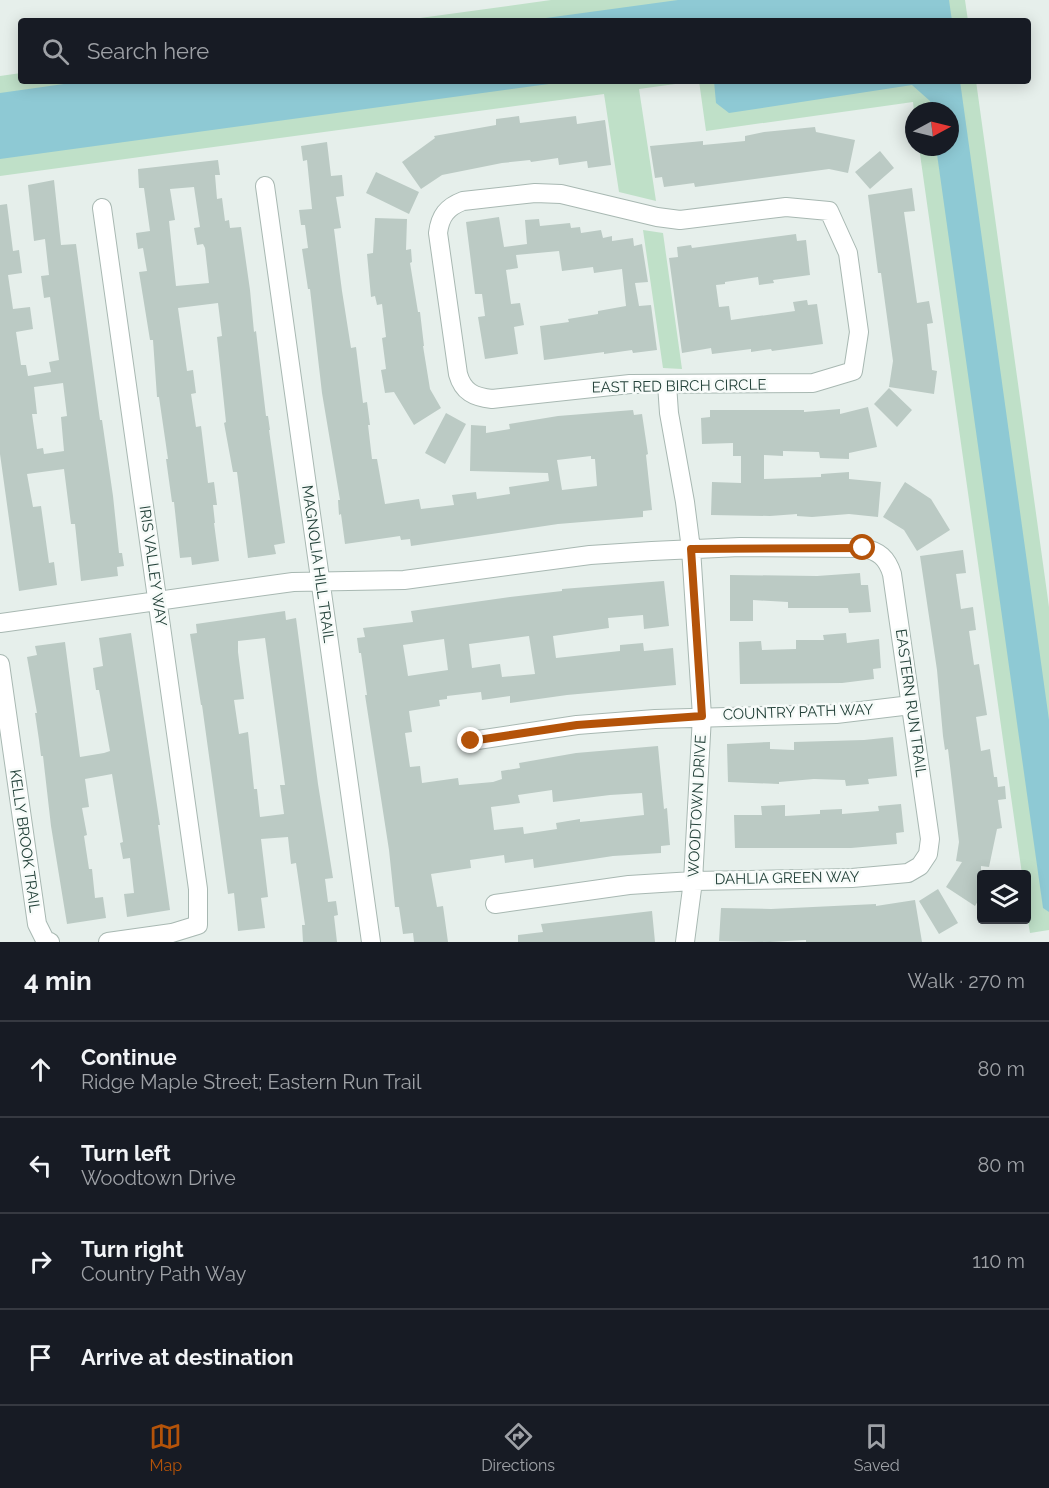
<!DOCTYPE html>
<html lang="en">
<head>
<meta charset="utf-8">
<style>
	:root { --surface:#171b24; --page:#20242c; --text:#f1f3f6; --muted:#9ea1a6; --line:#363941; --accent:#b45309 }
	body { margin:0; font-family:Raleway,sans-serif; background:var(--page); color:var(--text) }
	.controls { position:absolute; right:18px; bottom:18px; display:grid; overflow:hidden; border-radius:6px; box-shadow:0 3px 15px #0003 }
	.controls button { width:54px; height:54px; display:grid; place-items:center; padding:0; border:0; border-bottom:2px solid var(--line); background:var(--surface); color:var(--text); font:30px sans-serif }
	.compass { position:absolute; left:905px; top:102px; width:54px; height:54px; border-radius:50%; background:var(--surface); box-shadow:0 3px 15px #0003; rotate:83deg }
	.stop { position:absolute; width:18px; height:18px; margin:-14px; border:4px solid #b45309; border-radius:50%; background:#fff }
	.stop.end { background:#b45309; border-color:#fff; box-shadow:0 2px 6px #0008 }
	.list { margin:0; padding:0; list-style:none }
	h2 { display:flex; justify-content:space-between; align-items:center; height:78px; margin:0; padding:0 24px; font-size:26px }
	h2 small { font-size:20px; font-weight:400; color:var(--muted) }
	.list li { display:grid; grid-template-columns:39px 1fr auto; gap:18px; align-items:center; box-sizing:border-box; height:96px; padding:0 24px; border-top:2px solid var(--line) }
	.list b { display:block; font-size:22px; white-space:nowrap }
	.list p { margin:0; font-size:20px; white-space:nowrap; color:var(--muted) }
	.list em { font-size:20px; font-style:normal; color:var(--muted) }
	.icon { flex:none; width:33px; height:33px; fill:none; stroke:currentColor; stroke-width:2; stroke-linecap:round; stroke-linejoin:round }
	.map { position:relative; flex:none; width:1049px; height:942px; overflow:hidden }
	.search { position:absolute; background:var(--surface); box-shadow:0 3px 15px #0003; left:18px; right:18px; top:18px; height:66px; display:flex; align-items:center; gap:15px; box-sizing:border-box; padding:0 21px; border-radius:6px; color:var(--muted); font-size:22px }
	.sheet { height:462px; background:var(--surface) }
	nav { display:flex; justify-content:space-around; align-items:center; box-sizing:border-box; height:84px; border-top:2px solid var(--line); background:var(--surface); font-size:16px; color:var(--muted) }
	nav a { display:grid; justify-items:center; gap:3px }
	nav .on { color:var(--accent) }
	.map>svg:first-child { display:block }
</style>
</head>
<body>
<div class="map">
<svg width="1049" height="942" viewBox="0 0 1049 942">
	<rect width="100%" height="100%" fill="#e6efeb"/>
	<!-- green -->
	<path fill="#bfe0c8" d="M551 0H965L968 21H398Z
		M21 73V81H697L639 89 656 201 619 192 604 94 0 176V76Z
		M699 81H976L1049 607V930L1030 933 1026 909V874H1022L919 147H950V111H914L913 102 706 131Z
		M643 230 663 233 682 369 663 368Z"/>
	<!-- water -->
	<path fill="#8ec9d4" d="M678 0H949L952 21H524Z
		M85 81H571L0 159V93Z
		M714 81H960L1049 720V912L1043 908 936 147H950V111H931L930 101 912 85 729 113 716 103Z"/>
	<!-- building -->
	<path fill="#bbcac4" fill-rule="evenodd" d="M519 116 520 123 576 116 577 124 605 120 611 165 588 168 587 161 559 165 558 158 531 162 530 160 502 163 442 175 421 189 402 162 435 138 434 136 496 125V119Z
		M815 127 816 132 855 140 848 173 829 169 695 187 694 183 664 187 662 177 655 178 650 146 703 141V145L735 142 745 141V136L764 132Z
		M327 142 331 176 342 175 344 196 336 197 341 228 334 229 342 291 351 348 356 347 363 403 367 402 370 425H368L372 459H377L385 504 419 499 421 509 454 505 452 495 476 492 477 499 510 494 509 487 549 481 548 473 470 471 471 425 486 426V433L510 429 509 424 558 416 633 410 634 415 642 414 648 454 646 455 652 510 643 511V517L558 524 411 546 410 539 401 540 400 536 345 544 341 514 339 515 338 500H340L322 393 310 289H308L302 249 308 248 305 225H301L299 210 312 209 307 160 303 161 301 146ZM591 456V459H595L597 486 562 490 557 460Z
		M880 151 894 168 870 189 855 172Z
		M218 160 220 175H215L217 199 222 198 225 221 229 220 230 228 241 227 250 290 254 332 256 331 266 416H268L270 430H269L285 543 274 545 276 554 248 558 237 472H233L224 423 226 422 217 337 222 336 218 303 178 308 187 371 193 370 196 393 191 394 196 427 201 426 208 483 214 482 217 505H213L215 523H214L219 561 192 565 191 557 180 558 174 502H172L166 459H168L159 397H157L153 340H150L139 272 147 271 143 248 138 249 136 233 150 231 144 188H139L138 169ZM194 187 200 227 194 228 197 245 203 244 205 248 209 283 176 286 169 221 175 220 170 189Z
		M376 172 419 192 409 214 366 193Z
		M54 180 61 245 76 244 100 420H102L113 496 119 553H122L124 566 117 567 118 576 81 581 75 524H71L64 469 27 474 33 507 41 506 49 563 54 562 57 585 19 591 0 454V205L7 204 13 251 19 250 22 273 8 275 13 309 30 307 33 329 16 332 21 365H26L28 376 51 372 49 362 59 360 50 297 44 298 41 276 49 275 45 239 34 241 28 185ZM63 383 67 416 61 417 64 451 44 454 43 448 37 449 32 414H37L34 387Z
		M912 188 915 211 904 212 917 303 929 301 933 323 927 324 932 370 937 371 934 394 889 387 893 361 881 273H878L868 195Z
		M499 217 504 247 527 244 525 220 539 219 540 226 570 223 571 228 580 227 581 233 601 230 603 238 612 236V241L633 238 634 246 642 244 648 282 635 283 639 306 651 305 657 350 633 353 632 350 604 354V352L544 360 540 326 569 322 568 319 598 314V311L626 306 622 269 594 273 593 267 562 271 559 251 516 255 518 268 506 270 511 304 520 303 524 325 514 327 518 354 485 359 478 317 485 316 482 294H475L466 222Z
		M375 218 407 219 406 250 411 249 412 262 410 263 418 312H420L424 346H423L430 389 441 408 414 425 394 392 385 393 381 370 386 369 382 338 386 337 382 304 377 305 375 296 371 297 367 254 373 253Z
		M796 234 797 241 806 240 810 275 773 280 774 283 759 285 758 277 725 282V284L716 285 719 307 729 306 731 320 795 311 793 302 807 300 808 305 817 304 823 344 772 351 771 349 751 352V349L712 354 711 348 682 353 669 258 678 257 677 247 691 245 692 248Z
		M889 388 912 410 897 427 874 404Z
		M868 407 877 447 849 453V459L820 458 819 452 783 451V456L764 455V479L821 477V474L849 472V479L881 482 878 517 849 514 812 517 797 516V514L770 516 711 515 712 482 741 483V456H733V443L702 444 701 418 710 417V410H804V412L840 409V414Z
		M446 413 466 424 445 464 425 453Z
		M905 482 931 499 950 530 917 551 904 530 883 517Z
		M963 550 966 573 956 574 961 609 973 607 976 630 969 631 974 665 979 664 987 715 976 717 981 751 990 749 994 777H997L998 787 1005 786 1006 799 998 800 1002 828 997 829 989 867 981 866V896L975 906 946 887 962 862 956 861 959 842 952 783 948 749 945 750 943 736 937 670 920 556Z
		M860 573 861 585H868L871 612 849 613 848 608H788V602L753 600V621H730V575L817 576Z
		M664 581 669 626 644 629 643 615 608 618 609 628 553 636 556 658 620 651V645L643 643 644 651 673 648 676 685 567 695 510 703V696L482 700 481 692 447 696V699L439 700 440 706 409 711 412 732 405 733 410 767 420 766 422 783 458 778 459 785 493 782 502 779 501 771 520 768 519 763 576 753 658 746 664 809 667 808 670 845 661 846V853L613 856 534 868 533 859 505 863 504 855 470 860 471 868 431 874 437 907 443 906 448 942H414L413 933 403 934 399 907H395L389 850 365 695H367L361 653H359L357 638 365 637 363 628 413 622 411 611 510 597 562 591V589ZM529 636 535 674 502 677 500 664 472 668 469 644ZM444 639 448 670 408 676 403 645ZM552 790 553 802 610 795 642 793 644 815 580 822V819L556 823 557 829 524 834 523 827 494 830 491 807 520 803 518 795Z
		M285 611 286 620 296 618 318 784 333 878 325 879 328 902 336 901 338 915 334 916 337 942H303L302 925H305L301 897 296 863 291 864 288 837 261 839 268 897 261 898 265 928 238 931 234 893 228 894 202 705H201L190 634 197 633 196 624ZM265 638 285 785H280L284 814 260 817 257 789H254L248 732 239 734 234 700 244 699 238 652V641Z
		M131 633 160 825H158L170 910 127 917 124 894 134 893 130 858 123 859 120 843 123 842 112 774 85 779 89 807 82 808 87 835 84 836 89 869H92L95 898 103 897 106 918 67 924 51 826 43 756H41L39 740 35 713H37L27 657 37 655 35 646 65 642 80 757 104 753 110 751 99 690H96L93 668 103 666 99 638Z
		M846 633 847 643 879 639 881 668 873 669 874 679 842 683 740 684 739 642 761 641 762 650 796 649V640H824L823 635Z
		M893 737 897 776 868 779 869 784 846 786 845 780 814 779 779 782V784L728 782 727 744 770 742V749L794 750V742L864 740Z
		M901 804 904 832 896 833 897 844 851 848H735L734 815H762L761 806 785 805V816L820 814V810L842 809V814L879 811 878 806Z
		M938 889 958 923 939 934 919 901Z
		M915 900 922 942H806V940L770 942 719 941 721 908 771 909 876 904V906Z
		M652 911 655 942H518V935L543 932 541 924Z"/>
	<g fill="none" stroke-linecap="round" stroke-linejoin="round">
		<defs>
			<path id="minor" d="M265 186 371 942
				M535 193 561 194 657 217 680 220 786 207 829 211 848 253 859 332 853 371 813 383 630 384 492 399C474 397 463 392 458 374L438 233C440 216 447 207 463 201Z
				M102 208 198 889V925L172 933 108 942
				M667 384 669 413 685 502 691 549 702 716 693 881 685 942
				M0 623 293 582 404 580 590 555 652 551 740 547 863 548C879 551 887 558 892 574L930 839 928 854 920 866 908 873 852 878 693 881 629 885 495 904
				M0 664 37 924 45 940 50 942
				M471 741 577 725 655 719 836 714 911 705"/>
		</defs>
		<!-- minor casing -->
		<use href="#minor" stroke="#a8b8b2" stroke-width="20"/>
		<!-- minor -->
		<use href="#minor" stroke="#fff" stroke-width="18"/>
	</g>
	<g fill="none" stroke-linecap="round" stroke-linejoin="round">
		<!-- route -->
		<path stroke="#b45309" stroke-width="8" d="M471 741 577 725 702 716 691 549 863 548"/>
	</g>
	<g text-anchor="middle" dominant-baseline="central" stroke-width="5" stroke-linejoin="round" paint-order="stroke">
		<!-- street labels -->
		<g font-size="15" fill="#24423a" stroke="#f7fbf9">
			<text transform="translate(679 386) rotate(-1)">EAST RED BIRCH CIRCLE</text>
			<text transform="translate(318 564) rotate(82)">MAGNOLIA HILL TRAIL</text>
			<text transform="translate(153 566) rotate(82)">IRIS VALLEY WAY</text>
			<text transform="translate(911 703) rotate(82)">EASTERN RUN TRAIL</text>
			<text transform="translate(798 712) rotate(-2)">COUNTRY PATH WAY</text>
			<text transform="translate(697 806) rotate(-87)">WOODTOWN DRIVE</text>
			<text transform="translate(25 841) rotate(82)">KELLY BROOK TRAIL</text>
			<text transform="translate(787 878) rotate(-1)">DAHLIA GREEN WAY</text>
		</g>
	</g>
</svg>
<div class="controls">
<button><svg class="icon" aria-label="layers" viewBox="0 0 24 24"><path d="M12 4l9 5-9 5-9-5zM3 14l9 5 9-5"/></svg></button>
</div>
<svg class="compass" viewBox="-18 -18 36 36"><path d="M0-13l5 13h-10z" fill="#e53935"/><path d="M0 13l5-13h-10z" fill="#9ea1a6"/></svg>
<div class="stop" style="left:863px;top:548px"></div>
<div class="stop end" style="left:471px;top:741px"></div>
<div class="search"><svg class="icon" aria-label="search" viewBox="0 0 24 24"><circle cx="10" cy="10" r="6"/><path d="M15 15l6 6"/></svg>Search here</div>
</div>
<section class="sheet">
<h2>4 min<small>Walk · 270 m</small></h2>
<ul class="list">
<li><svg class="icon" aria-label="ahead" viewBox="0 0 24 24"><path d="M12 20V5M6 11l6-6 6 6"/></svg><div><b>Continue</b><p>Ridge Maple Street; Eastern Run Trail</p></div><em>80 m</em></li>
<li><svg class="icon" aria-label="left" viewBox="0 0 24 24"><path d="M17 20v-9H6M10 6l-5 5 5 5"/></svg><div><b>Turn left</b><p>Woodtown Drive</p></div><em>80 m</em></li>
<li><svg class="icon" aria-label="right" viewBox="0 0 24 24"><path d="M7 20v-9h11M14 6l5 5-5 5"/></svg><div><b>Turn right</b><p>Country Path Way</p></div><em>110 m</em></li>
<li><svg class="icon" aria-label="arrive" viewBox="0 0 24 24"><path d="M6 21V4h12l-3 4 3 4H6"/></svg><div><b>Arrive at destination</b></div></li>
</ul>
</section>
<nav>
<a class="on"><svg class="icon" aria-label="map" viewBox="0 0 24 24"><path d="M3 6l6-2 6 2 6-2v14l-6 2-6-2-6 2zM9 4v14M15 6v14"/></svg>Map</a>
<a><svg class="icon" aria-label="directions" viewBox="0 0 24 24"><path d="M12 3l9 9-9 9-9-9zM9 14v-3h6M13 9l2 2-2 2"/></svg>Directions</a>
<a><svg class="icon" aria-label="saved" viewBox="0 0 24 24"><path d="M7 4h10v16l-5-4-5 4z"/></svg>Saved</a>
</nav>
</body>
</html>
